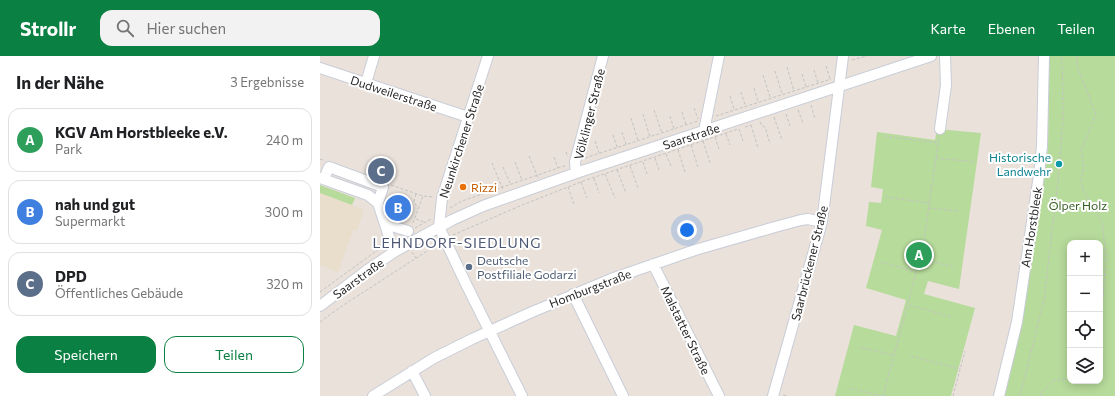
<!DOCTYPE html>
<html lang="de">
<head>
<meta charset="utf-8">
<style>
	:root { --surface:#fff; --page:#f2f2f2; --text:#202124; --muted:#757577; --line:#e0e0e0; --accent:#0b8043 }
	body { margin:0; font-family:Commissioner,sans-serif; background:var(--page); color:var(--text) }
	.controls { position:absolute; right:12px; bottom:12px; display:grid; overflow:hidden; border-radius:8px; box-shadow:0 2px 10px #0003 }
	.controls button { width:36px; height:36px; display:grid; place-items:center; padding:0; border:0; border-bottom:1px solid var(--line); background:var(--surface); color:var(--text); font:20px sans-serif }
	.you { position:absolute; left:367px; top:174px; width:14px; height:14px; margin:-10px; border:3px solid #fff; border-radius:50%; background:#1a73e8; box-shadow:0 0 0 6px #1a73e833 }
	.badge { display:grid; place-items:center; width:26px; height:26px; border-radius:50%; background:var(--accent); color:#fff; font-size:13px; font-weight:700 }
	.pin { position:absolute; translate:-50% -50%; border:2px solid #fff; box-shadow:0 1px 4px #0006 }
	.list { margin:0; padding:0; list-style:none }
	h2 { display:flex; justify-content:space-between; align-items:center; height:52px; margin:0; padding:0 16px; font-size:17px }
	h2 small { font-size:13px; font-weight:400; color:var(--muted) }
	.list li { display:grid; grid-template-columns:26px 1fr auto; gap:12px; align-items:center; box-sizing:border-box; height:64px; margin:0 8px 8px; padding:0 8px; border:1px solid var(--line); border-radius:12px }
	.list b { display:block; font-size:15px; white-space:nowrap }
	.list p { margin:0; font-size:13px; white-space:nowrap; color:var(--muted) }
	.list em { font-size:13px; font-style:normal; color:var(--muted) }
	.actions { display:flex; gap:8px; padding:12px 16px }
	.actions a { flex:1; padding:9px 0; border:1px solid var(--accent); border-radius:12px; text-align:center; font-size:14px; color:var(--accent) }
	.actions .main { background:var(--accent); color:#fff }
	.icon { flex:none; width:22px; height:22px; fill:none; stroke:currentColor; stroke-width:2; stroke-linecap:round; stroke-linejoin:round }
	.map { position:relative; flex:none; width:795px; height:340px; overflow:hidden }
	header { display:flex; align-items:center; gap:24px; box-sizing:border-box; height:56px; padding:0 20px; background:var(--accent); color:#fff }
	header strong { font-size:19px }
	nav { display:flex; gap:22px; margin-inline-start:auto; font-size:14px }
	.search { width:280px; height:36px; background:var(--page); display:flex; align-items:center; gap:10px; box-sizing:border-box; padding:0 14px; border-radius:12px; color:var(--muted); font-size:15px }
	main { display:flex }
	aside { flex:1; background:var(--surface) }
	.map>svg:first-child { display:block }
</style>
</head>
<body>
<header>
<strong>Strollr</strong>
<div class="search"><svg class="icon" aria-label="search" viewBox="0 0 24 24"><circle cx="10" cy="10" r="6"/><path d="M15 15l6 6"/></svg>Hier suchen</div>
<nav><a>Karte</a><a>Ebenen</a><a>Teilen</a></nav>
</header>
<main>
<aside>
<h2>In der Nähe<small>3 Ergebnisse</small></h2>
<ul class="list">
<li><span class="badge" style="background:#2e9e5b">A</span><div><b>KGV Am Horstbleeke e.V.</b><p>Park</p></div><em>240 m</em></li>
<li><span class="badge" style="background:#3f7fe0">B</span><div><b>nah und gut</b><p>Supermarkt</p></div><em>300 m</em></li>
<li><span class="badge" style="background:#5c6f8a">C</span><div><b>DPD</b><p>Öffentliches Gebäude</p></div><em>320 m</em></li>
</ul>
<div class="actions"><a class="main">Speichern</a><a>Teilen</a></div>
</aside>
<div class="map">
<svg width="795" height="340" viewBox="0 0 795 340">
	<rect width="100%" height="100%" fill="#e9e1da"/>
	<!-- education -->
	<path fill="#e9ddcb" d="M0 137 44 154 37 175 33 174 18 216 0 209Z"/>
	<!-- green -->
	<path fill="#b7db9b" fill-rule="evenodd" d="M729 0H795V340H685L702 265 724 120 728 91ZM750 187H780V325H750Z
		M617 73 661 77 639 233 608 225 604 238 655 252 631 340H515L534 269 576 280 586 244 546 232 562 174 546 170 549 146 561 147 563 133 551 131 557 76 615 84Z
		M0 129 35 142 32 149 0 137Z"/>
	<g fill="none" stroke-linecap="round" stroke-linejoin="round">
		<defs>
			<path id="minor" d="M168 0 122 142 119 171 146 228 202 340
				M0 12 148 61
				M46 27 54 0
				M620 73 626 29 625 0
				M384 75 399 0
				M256 117 255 106 283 0
				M0 122 48 139 58 147 74 196
				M4 123 9 111 63 131 58 147
				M65 168 88 175
				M333 208 399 340
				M253 238 303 340
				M0 250 46 215 74 196 132 164 163 150 256 117 611 0
				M92 315 105 340
				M53 340 114 302 152 283 212 256 291 223 375 194 455 171 481 164 488 163 502 166
				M453 340 502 166 523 0
				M679 340 697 266 719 119 722 90 724 0"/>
		</defs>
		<!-- minor casing -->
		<use href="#minor" stroke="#c9cdd8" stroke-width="12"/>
		<!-- path -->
		<path stroke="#c3c3c3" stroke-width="1" stroke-dasharray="3 2" stroke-linecap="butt" d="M757 0V11L776 58 761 94 764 111 761 124 763 134 782 166 786 201 780 283
			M532 4 547 0
			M506 10 510 23
			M467 11 474 35
			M494 14 498 27
			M455 15 462 38
			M482 18 486 31
			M443 19 450 41
			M434 32 438 46
			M421 36 425 49
			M410 40 414 53
			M491 49 495 63
			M374 52 378 63
			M334 54 342 77
			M478 54 483 67
			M362 56 366 69
			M323 58 330 81
			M466 58 470 70
			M350 60 354 73
			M396 60 511 23
			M454 61 462 84
			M311 62 318 85
			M440 66 442 70 445 71 450 88
			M431 69 438 92
			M425 71 431 69
			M419 73 423 85
			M302 76 306 88
			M406 78 410 89
			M293 79 297 91
			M564 80 618 87
			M395 81 399 93
			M275 85 279 97
			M383 85 390 107
			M371 89 378 111
			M358 94 365 116
			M246 96 248 101
			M346 98 351 110
			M209 100 218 122
			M234 101 238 112
			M265 102 378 65
			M335 102 339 114
			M616 102 655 106
			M0 103 3 104
			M195 106 202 124
			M323 106 327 118
			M172 107 183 134
			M310 110 318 132
			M183 111 190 127
			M297 114 306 137
			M285 118 295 142
			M274 122 279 137
			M261 126 267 142
			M71 129 103 140 114 141
			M248 131 254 148
			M96 138 94 145 98 153
			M566 141 609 147
			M130 152 142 145 247 109
			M609 152 637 155
			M96 163 104 166
			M93 167 103 140
			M95 172 111 163
			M133 179 202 149 266 124 418 73
			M92 196 96 202
			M601 203 635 211
			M561 206 596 216
			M0 236 59 193 61 185
			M589 249 632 261
			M0 266 22 250 118 188
			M540 291 573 299
			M591 300 640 313
			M530 332 561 340
			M463 339 468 340
			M563 340 603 191 619 81
			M633 340 645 295
			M700 340 724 244 738 124 743 63 742 0
			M721 340V337L734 324 750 323"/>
		<!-- minor -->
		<use href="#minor" stroke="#fff" stroke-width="10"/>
	</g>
	<!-- markers -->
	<circle fill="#0f9aa8" stroke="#fff" stroke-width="1.5" cx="739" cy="108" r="4"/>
	<circle fill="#e8710a" stroke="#fff" stroke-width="1.5" cx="143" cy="131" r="4"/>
	<circle fill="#5c6f8a" stroke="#fff" stroke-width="1.5" cx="149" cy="211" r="4"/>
	<g text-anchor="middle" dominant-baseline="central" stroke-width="4" stroke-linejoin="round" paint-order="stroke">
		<!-- street labels -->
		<g font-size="12" fill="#282828" stroke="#fff">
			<text transform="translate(74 37) rotate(18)">Dudweilerstraße</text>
			<text transform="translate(269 58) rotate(-76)">Völklinger Straße</text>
			<text transform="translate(371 80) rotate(-18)">Saarstraße</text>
			<text transform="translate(141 85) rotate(-72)">Neunkirchener Straße</text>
			<text transform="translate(711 171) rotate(-81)">Am Horstbleek</text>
			<text transform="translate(489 207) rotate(-76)">Saarbrückener Straße</text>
			<text transform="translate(38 222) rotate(-36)">Saarstraße</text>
			<text transform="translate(270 232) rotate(-21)">Homburgstraße</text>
			<text transform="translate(366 274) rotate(64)">Malstatter Straße</text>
		</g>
		<!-- culture labels -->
		<g font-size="12" fill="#0d838f" stroke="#fff" text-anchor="end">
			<text x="731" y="101">Historische<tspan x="731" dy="14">Landwehr</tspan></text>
		</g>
		<!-- food labels -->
		<g font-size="12" fill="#c56008" stroke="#fff" text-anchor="start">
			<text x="151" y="131">Rizzi</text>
		</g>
		<!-- park labels -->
		<g font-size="12" fill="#325d1f" stroke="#fff">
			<text x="758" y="149">Ölper Holz</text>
		</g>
		<!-- service labels -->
		<g font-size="12" fill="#4e5e75" stroke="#fff" text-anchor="start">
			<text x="157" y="204">Deutsche<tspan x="157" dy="14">Postfiliale Godarzi</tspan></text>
		</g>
		<!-- quarter labels -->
		<g font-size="14" letter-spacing="1" fill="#4d5774" stroke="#fff">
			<text x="137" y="186">LEHNDORF-SIEDLUNG</text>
		</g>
	</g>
</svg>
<div class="controls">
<button>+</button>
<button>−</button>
<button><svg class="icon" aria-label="locate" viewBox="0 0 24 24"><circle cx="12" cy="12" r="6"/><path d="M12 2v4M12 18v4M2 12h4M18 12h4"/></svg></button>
<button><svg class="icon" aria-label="layers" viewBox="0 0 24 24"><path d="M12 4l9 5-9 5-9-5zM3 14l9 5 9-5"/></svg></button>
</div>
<div class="you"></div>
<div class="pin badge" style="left:599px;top:199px;background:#2e9e5b">A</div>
<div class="pin badge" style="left:78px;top:152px;background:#3f7fe0">B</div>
<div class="pin badge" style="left:61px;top:115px;background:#5c6f8a">C</div>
</div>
</main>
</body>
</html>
